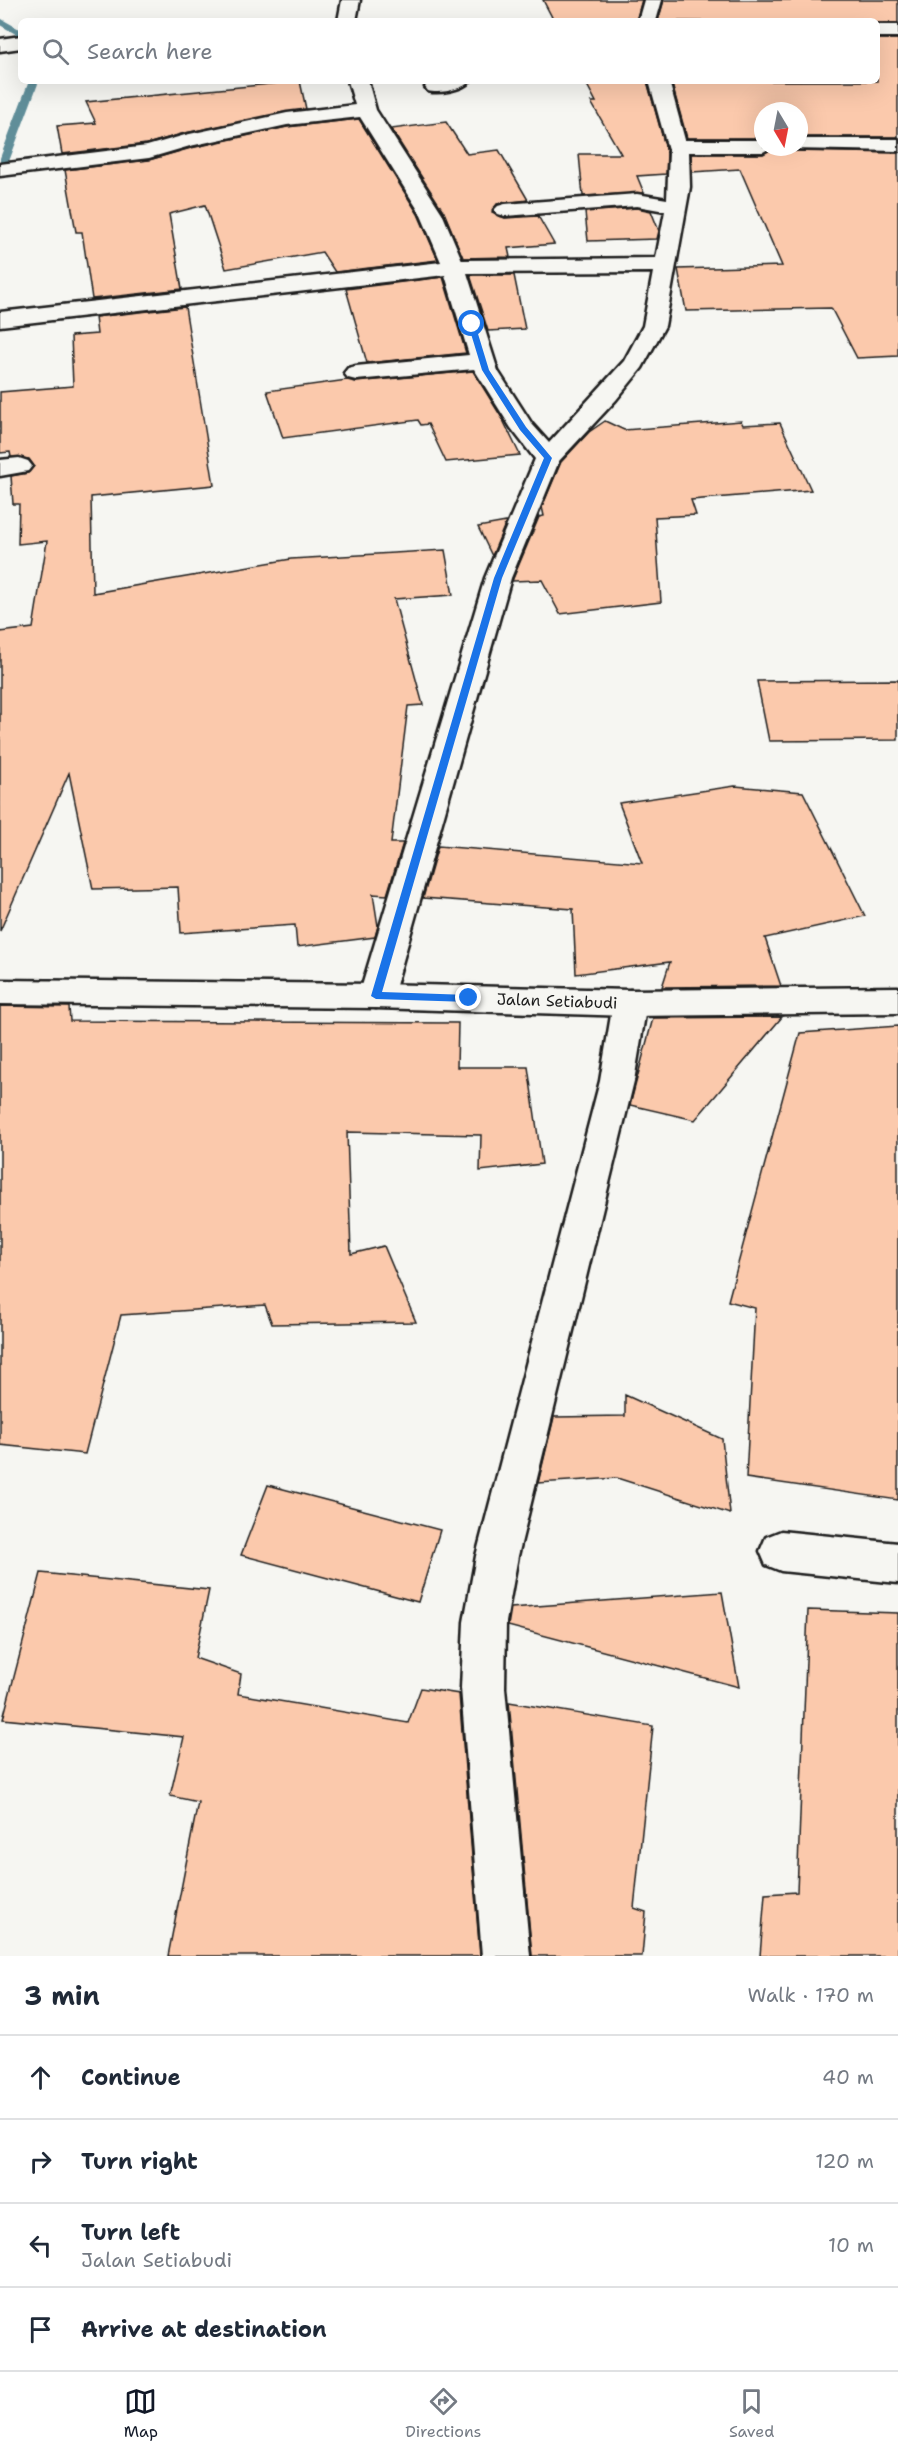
<!DOCTYPE html>
<html lang="en">
<head>
<meta charset="utf-8">
<style>
	:root { --surface:#fff; --page:#f6f6f7; --text:#1f2937; --muted:#747a83; --line:#e0e1e3; --accent:#111827 }
	body { margin:0; font-family:"Shantell Sans",sans-serif; background:var(--page); color:var(--text) }
	.compass { position:absolute; left:754px; top:102px; width:54px; height:54px; border-radius:50%; background:var(--surface); box-shadow:0 6px 24px #0002; rotate:170deg }
	.stop { position:absolute; width:18px; height:18px; margin:-14px; border:4px solid #1a73e8; border-radius:50%; background:#fff }
	.stop.end { background:#1a73e8; border-color:#fff; box-shadow:0 2px 6px #0008 }
	.list { margin:0; padding:0; list-style:none }
	h2 { display:flex; justify-content:space-between; align-items:center; height:78px; margin:0; padding:0 24px; font-size:26px }
	h2 small { font-size:20px; font-weight:400; color:var(--muted) }
	.list li { display:grid; grid-template-columns:39px 1fr auto; gap:18px; align-items:center; box-sizing:border-box; height:84px; padding:0 24px; border-top:2px solid var(--line) }
	.list b { display:block; font-size:22px; white-space:nowrap }
	.list p { margin:0; font-size:20px; white-space:nowrap; color:var(--muted) }
	.list em { font-size:20px; font-style:normal; color:var(--muted) }
	.icon { flex:none; width:33px; height:33px; fill:none; stroke:currentColor; stroke-width:2; stroke-linecap:round; stroke-linejoin:round }
	.map { position:relative; flex:none; width:898px; height:1956px; overflow:hidden }
	.search { position:absolute; background:var(--surface); box-shadow:0 6px 24px #0002; left:18px; right:18px; top:18px; height:66px; display:flex; align-items:center; gap:15px; box-sizing:border-box; padding:0 21px; border-radius:9px; color:var(--muted); font-size:22px }
	.sheet { height:414px; background:var(--surface) }
	nav { display:flex; justify-content:space-around; align-items:center; box-sizing:border-box; height:84px; border-top:2px solid var(--line); background:var(--surface); font-size:16px; color:var(--muted) }
	nav a { display:grid; justify-items:center; gap:3px }
	nav .on { color:var(--accent) }
	.map>svg:first-child { display:block }
</style>
</head>
<body>
<div class="map">
<svg width="898" height="1956" viewBox="0 0 898 1956">
	<rect width="100%" height="100%" fill="#f6f6f2"/>
	<filter id="ink" filterUnits="userSpaceOnUse"><feTurbulence type="fractalNoise" baseFrequency=".0167" numOctaves="2"/><feDisplacementMap in="SourceGraphic" scale="12" xChannelSelector="R" yChannelSelector="G"/><feConvolveMatrix kernelMatrix="1 2 1 2 8 2 1 2 1" color-interpolation-filters="sRGB"/></filter>
	<g filter="url(#ink)">
		<g fill="none" stroke-linecap="round" stroke-linejoin="round">
			<!-- stream -->
			<path fill="#608e99" fill-rule="evenodd" d="M0 18 21 30V37L0 25Z
				M29 81H39L5 172 0 175V158Z"/>
		</g>
		<!-- building -->
		<path fill="#fbc9ac" stroke="#1c1c1c" stroke-width="1.5" d="M543 0H642L636 21H554Z
			M664 0H898V23L658 21Z
			M877 39H898V137H799V111H763V138H687L671 81H877Z
			M300 81 306 109 185 133 147 144 62 154 57 126 96 123 86 102Z
			M585 81H647L667 153 666 174 637 176 644 193 583 196 579 154H621L591 102H596Z
			M359 119 418 214 438 260 335 272 322 252 226 269 205 205 169 214 182 289 92 299 82 232H76L65 170 149 160 191 148 287 127Z
			M446 122 467 154 499 150 528 200 497 204 492 212 505 218 538 216 554 244 508 248 510 257 463 258 444 212 391 129Z
			M774 147H788L792 151 898 153V356L857 358 831 308 686 311 678 269 782 266 740 169 692 172 691 154H763Z
			M637 208 651 211 659 231 657 239 588 241 585 212Z
			M470 275H514L525 329 488 331Z
			M443 277 466 353 367 363 346 289Z
			M185 307 214 485 91 497 93 593 291 559 445 550 453 595 394 599 423 705 408 706 391 843H403L387 895 373 894 378 926 375 937 297 947 295 925 181 933 178 887 93 889 69 773 0 931V632L33 628 47 541 18 544 19 504H13L11 476 28 473 34 466 29 459 11 457 10 452 0 453V392L73 386 71 336 97 334 95 317Z
			M473 371 502 418 520 455 446 462 428 424 421 425 418 420 283 438 267 391 347 380 356 382Z
			M605 421 624 430 741 421 743 425 780 423 811 490 691 500 696 515 655 517 661 602 560 614 542 580 512 581 539 517 544 516 542 507 561 462 589 432Z
			M506 522 492 556 478 527Z
			M898 680V740L769 741 757 681Z
			M735 786 803 792 865 916 765 938 781 986 662 987 670 962 576 974 573 909 423 898 438 846 642 863 619 803Z
			M0 1006 69 1007 70 1021 458 1023 457 1067H528L542 1164 480 1171 481 1135 347 1132 351 1254 384 1246 416 1322 272 1324 265 1305 121 1315 85 1454 0 1445Z
			M782 1017 695 1120 630 1105 653 1018Z
			M898 1026V1500L746 1478 755 1308 728 1301 800 1033Z
			M625 1395 722 1439 730 1514 617 1478 538 1483 554 1417 625 1416Z
			M268 1485 440 1530 418 1602 241 1555Z
			M41 1573 209 1590 195 1658 241 1674 238 1694 408 1723 421 1688 459 1694 480 1956H168L198 1802 170 1796 184 1737 3 1719Z
			M722 1592 739 1687 508 1626 511 1608Z
			M808 1610 898 1613V1956H760L765 1894 797 1892Z
			M509 1702 653 1726 634 1908 646 1912 642 1956H532Z"/>
		<g fill="none" stroke-linecap="round" stroke-linejoin="round">
			<defs>
				<path id="street" d="M342 0H360L356 21H338Z
					M644 0H662L656 21H638Z
					M877 25H898V37H877Z
					M21 36V48L0 51V39Z
					M348 81H368L376 110 442 213 462 260 656 258 665 211 637 206 505 216 498 214 494 210 498 206 505 204 637 194 667 199 669 153 649 81H669L685 140H763V147H772L763 152H689L690 187 665 326 642 368 616 400 559 461 511 578 393 996 388 1005 376 1008 364 1005 359 996 485 578 535 459 511 428 474 369 356 380 348 378 344 373 348 368 356 366 469 355 445 275 0 326V312L441 262 420 213 360 117 287 125 190 146 149 158 0 176V164L147 146 185 135 287 113 355 105ZM653 272 643 326 624 361 549 443 532 424 498 371 467 273Z
					M436 81H470C463 90 439 94 428 91L425 87 428 83Z
					M799 139H898V151L792 149 790 147H799Z
					M19 458 28 461 32 466 28 471 0 476V460Z
					M630 990 642 994 647 1003 634 1081 518 1556 506 1622 505 1688 530 1956H482L461 1688 464 1622 476 1556 600 1081 613 1003 618 994Z
					M781 1531 898 1543V1583L781 1571 766 1565 760 1551 766 1537Z"/>
				<path id="secondary" d="M0 980 376 984 630 990 898 987V1013L630 1016 376 1008 0 1004Z"/>
			</defs>
			<!-- street casing -->
			<use href="#street" stroke="#1c1c1c" stroke-width="5"/>
			<!-- secondary casing -->
			<use href="#secondary" stroke="#1c1c1c" stroke-width="5"/>
			<!-- street -->
			<use href="#street" fill="#f6f6f2" fill-rule="evenodd"/>
			<!-- secondary -->
			<use href="#secondary" fill="#f6f6f2" fill-rule="evenodd"/>
		</g>
	</g>
	<!-- route -->
	<path fill="#1a73e8" d="M472 322 475 324 489 370 526 427 552 458 502 578 382 992 469 995 474 998 469 1002 376 999 371 996 494 578 544 458 520 430 482 370 468 324Z"/>
	<g text-anchor="middle" dominant-baseline="central" stroke-width="5" stroke-linejoin="round" paint-order="stroke">
		<!-- street labels -->
		<g font-size="16" fill="#1c1c1c" stroke="#f6f6f2">
			<text transform="translate(557 1001) rotate(2)">Jalan Setiabudi</text>
		</g>
	</g>
</svg>
<svg class="compass" viewBox="-18 -18 36 36"><path d="M0-13l5 13h-10z" fill="#e53935"/><path d="M0 13l5-13h-10z" fill="#747a83"/></svg>
<div class="stop" style="left:472px;top:324px"></div>
<div class="stop end" style="left:469px;top:998px"></div>
<div class="search"><svg class="icon" aria-label="search" viewBox="0 0 24 24"><circle cx="10" cy="10" r="6"/><path d="M15 15l6 6"/></svg>Search here</div>
</div>
<section class="sheet">
<h2>3 min<small>Walk · 170 m</small></h2>
<ul class="list">
<li><svg class="icon" aria-label="ahead" viewBox="0 0 24 24"><path d="M12 20V5M6 11l6-6 6 6"/></svg><div><b>Continue</b></div><em>40 m</em></li>
<li><svg class="icon" aria-label="right" viewBox="0 0 24 24"><path d="M7 20v-9h11M14 6l5 5-5 5"/></svg><div><b>Turn right</b></div><em>120 m</em></li>
<li><svg class="icon" aria-label="left" viewBox="0 0 24 24"><path d="M17 20v-9H6M10 6l-5 5 5 5"/></svg><div><b>Turn left</b><p>Jalan Setiabudi</p></div><em>10 m</em></li>
<li><svg class="icon" aria-label="arrive" viewBox="0 0 24 24"><path d="M6 21V4h12l-3 4 3 4H6"/></svg><div><b>Arrive at destination</b></div></li>
</ul>
</section>
<nav>
<a class="on"><svg class="icon" aria-label="map" viewBox="0 0 24 24"><path d="M3 6l6-2 6 2 6-2v14l-6 2-6-2-6 2zM9 4v14M15 6v14"/></svg>Map</a>
<a><svg class="icon" aria-label="directions" viewBox="0 0 24 24"><path d="M12 3l9 9-9 9-9-9zM9 14v-3h6M13 9l2 2-2 2"/></svg>Directions</a>
<a><svg class="icon" aria-label="saved" viewBox="0 0 24 24"><path d="M7 4h10v16l-5-4-5 4z"/></svg>Saved</a>
</nav>
</body>
</html>
